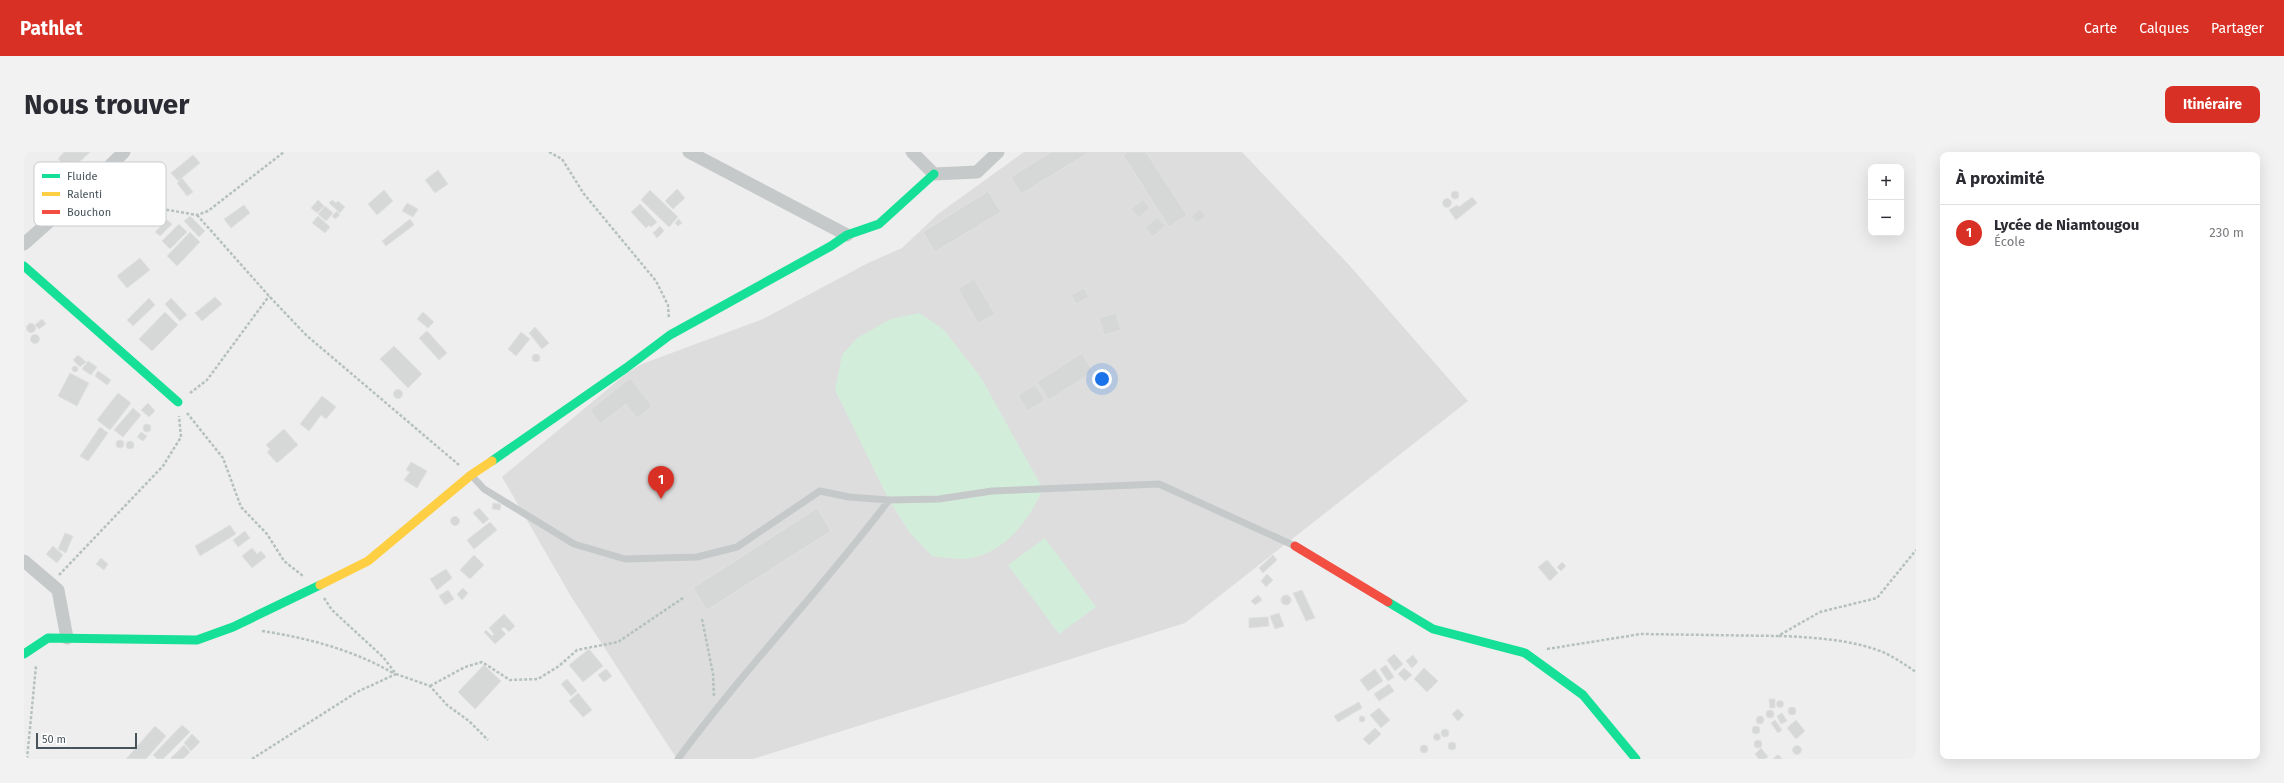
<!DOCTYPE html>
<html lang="fr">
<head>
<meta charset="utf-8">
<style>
	:root { --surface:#fff; --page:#f2f2f3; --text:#2b2b33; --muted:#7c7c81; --line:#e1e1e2; --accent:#d93025 }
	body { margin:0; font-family:"Fira Sans",sans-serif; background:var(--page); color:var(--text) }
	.controls { position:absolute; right:12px; top:12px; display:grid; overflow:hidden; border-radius:8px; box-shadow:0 4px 16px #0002 }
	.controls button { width:36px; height:36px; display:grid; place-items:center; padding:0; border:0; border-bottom:1px solid var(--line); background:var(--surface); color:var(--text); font:20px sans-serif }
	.scale { position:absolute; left:12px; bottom:10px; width:101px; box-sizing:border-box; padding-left:4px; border:2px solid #46535a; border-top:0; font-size:11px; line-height:14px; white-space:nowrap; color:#46535a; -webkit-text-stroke:3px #fff; paint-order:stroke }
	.you { position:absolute; left:1078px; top:227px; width:14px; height:14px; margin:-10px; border:3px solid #fff; border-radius:50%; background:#1a73e8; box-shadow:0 0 0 6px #1a73e833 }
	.badge { display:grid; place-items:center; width:26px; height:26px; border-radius:50%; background:var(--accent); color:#fff; font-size:13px; font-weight:700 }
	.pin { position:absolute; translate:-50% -33px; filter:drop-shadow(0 1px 2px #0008) }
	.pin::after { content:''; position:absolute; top:21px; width:14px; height:12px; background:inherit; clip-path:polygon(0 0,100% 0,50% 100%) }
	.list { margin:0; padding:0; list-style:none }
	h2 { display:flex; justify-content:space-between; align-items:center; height:52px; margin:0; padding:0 16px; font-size:17px }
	h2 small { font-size:13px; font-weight:400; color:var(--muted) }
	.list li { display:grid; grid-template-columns:26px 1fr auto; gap:12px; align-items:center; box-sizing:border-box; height:56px; padding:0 16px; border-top:1px solid var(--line) }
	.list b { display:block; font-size:15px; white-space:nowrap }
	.list p { margin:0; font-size:13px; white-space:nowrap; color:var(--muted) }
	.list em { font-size:13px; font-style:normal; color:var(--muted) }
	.map { position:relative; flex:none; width:1892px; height:607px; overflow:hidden; border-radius:8px }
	header { display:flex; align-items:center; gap:24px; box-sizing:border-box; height:56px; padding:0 20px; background:var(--accent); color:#fff }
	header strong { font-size:19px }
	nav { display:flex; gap:22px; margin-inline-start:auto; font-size:14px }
	.intro { display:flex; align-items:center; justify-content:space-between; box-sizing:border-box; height:96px; padding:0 24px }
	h1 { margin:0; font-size:28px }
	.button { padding:10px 18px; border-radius:8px; background:var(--accent); color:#fff; font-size:14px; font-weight:700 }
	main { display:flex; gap:24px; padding:0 24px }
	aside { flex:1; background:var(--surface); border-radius:8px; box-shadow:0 4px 16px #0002 }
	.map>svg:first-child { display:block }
</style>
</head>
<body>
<header>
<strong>Pathlet</strong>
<nav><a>Carte</a><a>Calques</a><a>Partager</a></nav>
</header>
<div class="intro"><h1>Nous trouver</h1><a class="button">Itinéraire</a></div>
<main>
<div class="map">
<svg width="1892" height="607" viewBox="0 0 1892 607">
	<rect width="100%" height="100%" fill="#efeeee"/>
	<!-- education -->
	<path fill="#ddddde" d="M1000 0H1218L1326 114 1444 249 1161 471 729 607H653L548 446 478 325 603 221 618 212 739 167 844 111 878 96 914 62Z"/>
	<!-- green -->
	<path fill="#d3eddb" d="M895 161 919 177 956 224 1019 337C1004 370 979 404 939 407 930 407 918 405 908 404L886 381 865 348 811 238 818 203 833 186 867 167Z
		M1021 386 1072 455 1035 482 984 413Z"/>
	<!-- building -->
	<path fill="#d6d7d7" stroke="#e0e0e1" d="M40 0H66L46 19 34 7Z
		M1027 0H1066L997 42 987 25Z
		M1104 0H1122L1163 63 1145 75 1099 3Z
		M169 3 176 11 154 29 147 21Z
		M414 18 424 32 411 41 401 28Z
		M158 26 169 40 163 44 153 31Z
		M653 37 661 46 649 57 641 49Z
		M360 38 369 49 353 63 344 52Z
		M626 38 654 65 645 75 617 48Z
		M964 39 977 60 911 100 899 80Z
		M1427 43a4 4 0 1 1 8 0a4 4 0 1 1-8 0Z
		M1448 45 1453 51 1432 68 1425 58 1433 53 1435 55Z
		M1418.5 51a4.5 4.5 0 1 1 9 0a4.5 4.5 0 1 1-9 0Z
		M1119 47 1126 56 1115 66 1107 57Z
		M294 48 300 54 293 61 287 56Z
		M308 48 312 51 314 49 321 55 316 61 305 51Z
		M383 51 394 57 389 65 378 59Z
		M616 52 633 70 627 75 625 73 622 76 607 60Z
		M220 53 226 61 207 76 200 67Z
		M301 54 309 61 302 69 294 62Z
		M1176 57 1182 64 1173 71 1167 64Z
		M313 59 316 63 311 67 308 64Z
		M166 64 181 79 175 85 160 69Z
		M294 64 306 75 301 81 288 71Z
		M1133 65 1141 74 1129 85 1121 76Z
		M386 67 390 73 362 94 358 89Z
		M655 67 658 71 654 74 651 71Z
		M143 68 148 72 136 84 131 80Z
		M155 72 163 80 146 97 138 89Z
		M636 74 640 79 633 86 629 81Z
		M166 80 176 90 153 114 143 104Z
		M116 106 126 118 103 136 93 124Z
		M950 127 971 162 954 171 934 137Z
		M1060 136 1065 145 1052 152 1047 143Z
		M191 145 198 152 178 169 171 161Z
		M125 146 131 153 109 174 103 168Z
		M147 146 163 163 156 169 141 152Z
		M141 160 154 173 128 199 115 187Z
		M399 160 410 170 404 176 393 167Z
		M1092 161 1097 178 1080 183 1075 166Z
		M18 167 22 172 15 177 11 173Z
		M2.5 176a4.5 4.5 0 1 1 9 0a4.5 4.5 0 1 1-9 0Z
		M511 175 525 191 518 197 505 181Z
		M403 179 423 201 415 208 395 186Z
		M497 180 506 187 492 204 484 197Z
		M6.5 187a4.5 4.5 0 1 1 9 0a4.5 4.5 0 1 1-9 0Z
		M370 194 398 222 384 236 356 207Z
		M1058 201 1069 220 1025 248 1013 230Z
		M508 206a4 4 0 1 1 8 0a4 4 0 1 1-8 0Z
		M54 203 62 210 56 215 49 208Z
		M64 209 73 215 67 223 58 217Z
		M48 217a3 3 0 1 1 6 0a3 3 0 1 1-6 0Z
		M74 219 87 228 83 233 71 224Z
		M46 221 65 231 53 254 34 244Z
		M606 226 628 254 613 266 602 252 576 272 566 258Z
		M1011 233 1021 248 1003 259 994 243Z
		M369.5 242a4.5 4.5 0 1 1 9 0a4.5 4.5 0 1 1-9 0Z
		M94 241 107 251 86 278 73 268Z
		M298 244 312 255 302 267 297 263 285 279 276 272Z
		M124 251 131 259 125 265 117 258Z
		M109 256 117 263 99 285 90 278Z
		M119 276a4 4 0 1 1 8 0a4 4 0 1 1-8 0Z
		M76 275 84 281 64 309 56 304Z
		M260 277 274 293 253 311 243 300 246 297 242 293Z
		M117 280 123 284 119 289 113 285Z
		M92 292a4 4 0 1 1 8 0a4 4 0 1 1-8 0Z
		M102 293a4 4 0 1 1 8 0a4 4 0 1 1-8 0Z
		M387 310 403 319 393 336 380 328 386 320 382 318Z
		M469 351 477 352 476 358 468 357Z
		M455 356 465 367 459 372 449 361Z
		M793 356 807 379 683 458 669 436Z
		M426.5 369a4.5 4.5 0 1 1 9 0a4.5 4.5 0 1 1-9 0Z
		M466 370 473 378 450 397 443 388Z
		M206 373 212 382 176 404 171 394Z
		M221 379 226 386 214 395 209 388Z
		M41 381 49 384 42 401 34 397Z
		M29 394 39 403 33 411 22 402Z
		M228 396 233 402 237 399 242 405 228 416 218 404Z
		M450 403 460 413 446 427 436 418Z
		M1249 403 1253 408 1239 421 1235 416Z
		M77 406 84 412 80 418 72 412Z
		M1523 408 1534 421 1526 429 1514 415Z
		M1538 410 1542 414 1537 419 1533 415Z
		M422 417 428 426 413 438 406 427Z
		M1243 422 1249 428 1242 435 1237 429Z
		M439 436 444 441 438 448 433 442Z
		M424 438 430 447 421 453 415 444Z
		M1278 438 1291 466 1282 469 1269 441Z
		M1234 443 1238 448 1231 453 1227 449Z
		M1257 448a5 5 0 1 1 10 0a5 5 0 1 1-10 0Z
		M1255 461 1260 474 1251 477 1246 464Z
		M480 462 491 474 485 480 480 475 477 477 482 482 471 492 460 480 462 478 468 484 470 482 465 476Z
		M1244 465 1245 474 1225 476V466Z
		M565 497 579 514 559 530 545 513Z
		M1370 502 1379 512 1371 519 1363 508Z
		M1389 503 1394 510 1388 516 1382 509Z
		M460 513 477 529 451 557 434 540Z
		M1362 513 1370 525 1364 529 1356 517Z
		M1380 516 1388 523 1381 529 1374 522Z
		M1400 516 1414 529 1403 540 1390 527Z
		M582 517 588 524 580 530 574 523Z
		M1351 517 1359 529 1344 539 1336 528Z
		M543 527 553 539 547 544 537 532Z
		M1365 532 1370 539 1355 549 1350 542Z
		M554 541 568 558 559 565 545 549Z
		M1745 547H1751V556H1746Z
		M1752.5 552a3.5 3.5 0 1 1 7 0a3.5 3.5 0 1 1-7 0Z
		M1335 550 1338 556 1314 570 1310 564Z
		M1764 559a4 4 0 1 1 8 0a4 4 0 1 1-8 0Z
		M1355 556 1366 568 1357 576 1346 563Z
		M1434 557 1440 563 1434 569 1428 562Z
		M1742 562a4 4 0 1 1 8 0a4 4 0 1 1-8 0Z
		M1758 561 1763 569 1757 572 1753 564Z
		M1335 567a3 3 0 1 1 6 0a3 3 0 1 1-6 0Z
		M1732 568a4 4 0 1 1 8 0a4 4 0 1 1-8 0Z
		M1751 568 1758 578 1754 581 1747 571Z
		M1772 568 1781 579 1772 587 1763 576Z
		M158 573 166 580 139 607H133L129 603Z
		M131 574 142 584 122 607H102Z
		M1728 578a4 4 0 1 1 8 0a4 4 0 1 1-8 0Z
		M1351 576 1357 582 1345 593 1339 587Z
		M1417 581a4 4 0 1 1 8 0a4 4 0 1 1-8 0Z
		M1409.5 585a3.5 3.5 0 1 1 7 0a3.5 3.5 0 1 1-7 0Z
		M168 582 176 590 167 599 160 591Z
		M1730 592a4 4 0 1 1 8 0a4 4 0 1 1-8 0Z
		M1424 594a4 4 0 1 1 8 0a4 4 0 1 1-8 0Z
		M160 593 166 600 159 607H146Z
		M1396 597a4 4 0 1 1 8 0a4 4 0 1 1-8 0Z
		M1768.5 598a4.5 4.5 0 1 1 9 0a4.5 4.5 0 1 1-9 0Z
		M1737 596 1744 605 1741 607H1735L1731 602Z
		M1753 603 1756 604 1758 607H1749Z"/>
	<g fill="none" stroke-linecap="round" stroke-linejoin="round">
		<!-- path -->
		<path stroke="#b5c1bc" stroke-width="2.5" stroke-dasharray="3 2" stroke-linecap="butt" d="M525 0 538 7 560 42 632 129 644 153 645 167
			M75 40 98 50 173 63 184 59 260 0
			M173 63 245 144 282 183 435 313
			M166 241 183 228 245 144
			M163 261 199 306 217 355 243 382 260 409 279 424
			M35 423 139 314 157 285 155 264
			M300 446 308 458 359 505 372 522 406 534 423 553 445 569 464 588
			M678 467 689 522 690 545
			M238 479C284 486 329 498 369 521
			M1755 484C1787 485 1834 488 1863 502 1873 507 1883 514 1892 520
			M1523 497 1617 482 1754 484 1796 460 1853 446 1892 398
			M406 534 441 515 458 510 486 528 514 527 535 514 553 498 594 490 659 446
			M3 607 12 514
			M228 607 333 540 372 522"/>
		<!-- lane -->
		<path stroke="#c6c9ca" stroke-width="7" d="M448 324 460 337 550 392 601 407 673 405 713 395 796 339 825 345 865 348 915 347 968 339 1135 332 1271 394
			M654 607C720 517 798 437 865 348"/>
		<!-- street -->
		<path stroke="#c6c9ca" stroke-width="13" d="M665 0 823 83
			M888 0 910 22 953 20 974 0
			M0 92 63 36 100 0
			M0 409 34 438 43 486"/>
		<!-- fast -->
		<path stroke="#16e098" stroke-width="9" d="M0 114 154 250
			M468 309 602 216 646 183 807 94 823 83 855 72 910 22
			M1364 450 1409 477 1501 501 1559 543 1612 607
			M0 502 24 486 173 488 209 475 296 433"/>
		<!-- slow -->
		<path stroke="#ffcf43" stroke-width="9" d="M296 433 344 409 447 323 468 309"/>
		<!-- jam -->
		<path stroke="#f24e42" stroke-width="9" d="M1271 394 1364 450"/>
	</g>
	<!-- legend -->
	<rect x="10" y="10" width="132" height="64" rx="6" fill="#fff" stroke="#c8cbce" stroke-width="1"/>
	<rect x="18" y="22" width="18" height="4" fill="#16e098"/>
	<rect x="18" y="40" width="18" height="4" fill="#ffcf43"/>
	<rect x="18" y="58" width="18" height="4" fill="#f24e42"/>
	<g font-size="11" fill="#46535a">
		<text x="43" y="28">Fluide</text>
		<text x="43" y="46">Ralenti</text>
		<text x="43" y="64">Bouchon</text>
	</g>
</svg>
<div class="controls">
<button>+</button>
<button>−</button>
</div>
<div class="scale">50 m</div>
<div class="you"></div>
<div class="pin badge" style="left:637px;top:347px">1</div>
</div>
<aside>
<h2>À proximité<small></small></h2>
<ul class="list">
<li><span class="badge">1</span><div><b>Lycée de Niamtougou</b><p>École</p></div><em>230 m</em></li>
</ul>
</aside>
</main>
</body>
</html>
